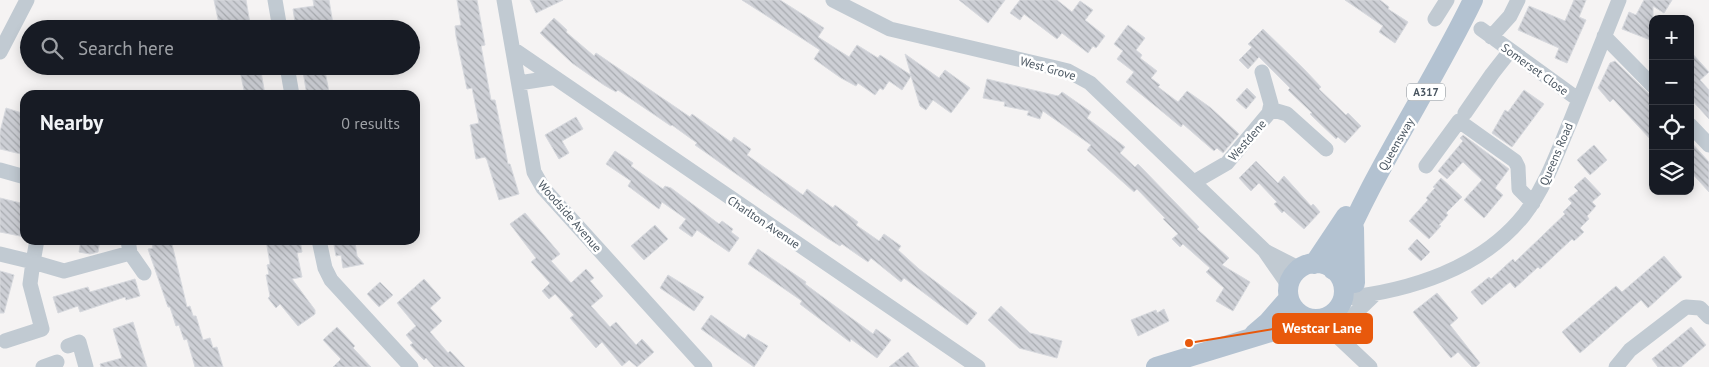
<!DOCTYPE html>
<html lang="en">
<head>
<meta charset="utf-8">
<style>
	:root { --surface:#171b24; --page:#242831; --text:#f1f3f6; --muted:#9ea1a6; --line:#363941 }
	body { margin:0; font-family:"PT Sans",sans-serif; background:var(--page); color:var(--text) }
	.controls { position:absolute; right:15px; top:15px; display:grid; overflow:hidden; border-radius:10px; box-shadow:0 2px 12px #0003 }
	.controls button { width:45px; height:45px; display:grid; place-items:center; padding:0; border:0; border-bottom:1px solid var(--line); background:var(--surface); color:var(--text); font:25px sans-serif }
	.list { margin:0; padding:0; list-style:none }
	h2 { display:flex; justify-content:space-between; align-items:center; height:65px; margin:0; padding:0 20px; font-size:21px }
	h2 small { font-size:16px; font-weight:400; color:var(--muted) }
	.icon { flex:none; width:28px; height:28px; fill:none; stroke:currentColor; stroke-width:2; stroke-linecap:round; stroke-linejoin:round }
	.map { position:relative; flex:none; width:1709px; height:367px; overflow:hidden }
	.search { position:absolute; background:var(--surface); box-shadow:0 2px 12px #0003; left:20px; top:20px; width:400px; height:55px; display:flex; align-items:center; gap:12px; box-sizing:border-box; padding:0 18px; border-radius:28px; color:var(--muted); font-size:19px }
	.panel { position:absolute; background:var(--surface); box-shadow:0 2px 12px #0003; left:20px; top:90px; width:400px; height:155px; border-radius:15px }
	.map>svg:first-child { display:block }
</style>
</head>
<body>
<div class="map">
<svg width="1709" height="367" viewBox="0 0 1709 367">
	<defs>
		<pattern id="building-back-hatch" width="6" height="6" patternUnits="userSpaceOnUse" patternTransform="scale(1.25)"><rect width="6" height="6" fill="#cdcfd5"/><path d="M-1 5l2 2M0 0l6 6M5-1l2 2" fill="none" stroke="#a8abb0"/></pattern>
	</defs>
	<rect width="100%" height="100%" fill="#f5f3f3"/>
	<!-- building -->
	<path fill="url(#building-back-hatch)" stroke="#d7d9de" d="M214 0H246L251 29H220Z
		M313 0H329L333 24 318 27V29H296L293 9 314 6Z
		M457 0H477L485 45 481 46 491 100H495L508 164H510L519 194 499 200 487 160 485 157 476 159 470 125 479 123 472 88 467 89 456 36 455 26 461 25Z
		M530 0H563L536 13Z
		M742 0H780L824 28 818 37 849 57 857 45 878 58 880 55 911 75 905 54 939 78 945 70 970 88 951 113 933 100 926 110 920 106 911 76 902 90 889 81 883 90 880 88 875 95 858 83 856 86 841 78 814 59 820 50Z
		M959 0H1005L988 23Z
		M1020 0H1057L1072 12 1080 1 1093 10 1085 20 1105 36 1096 48 1093 46 1088 53 1062 33 1057 39 1024 14 1020 20 1010 13Z
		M1345 0H1380L1389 7 1388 9 1408 22 1395 43 1379 32 1383 26Z
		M1574 0H1586L1579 17 1586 20 1567 63 1555 58 1559 48 1518 30 1529 6 1565 21Z
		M1644 0H1672L1664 13 1653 6V41L1622 29 1629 12 1636 15Z
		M554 18 567 30 566 32 594 56 596 53 690 117 692 114 731 142 734 137 751 149 747 155 803 195 807 189 833 208 835 205 858 222 856 225 879 241 884 234 901 246 898 250 919 269 977 313 967 325 904 278 901 282 871 258 868 262 842 244 840 246 827 238 695 145 697 143 672 125 671 126 618 90 616 92 604 85 572 63 540 33Z
		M1128 25 1145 38 1136 50 1142 55 1140 58 1157 71 1151 78 1160 85 1158 87 1178 102 1187 91 1211 108 1239 134 1223 153 1217 148 1214 151 1183 124 1181 127 1126 82 1134 72 1117 59 1123 51 1114 44Z
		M1263 29 1303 68 1321 87 1319 89 1346 115 1348 113 1361 126 1345 143 1338 137 1336 139 1310 114 1312 113 1288 90 1290 88 1259 57 1248 69 1239 60 1252 47 1248 44Z
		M1690 51 1709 72 1700 80 1709 90V119L1690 98Z
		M1615 61 1653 98V142L1613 99 1610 102 1598 88 1610 63Z
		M239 66H260L265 95H245Z
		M302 66H324L329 92H326L327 95H307Z
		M987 79 1058 96 1062 92 1091 112 1087 118 1125 147 1120 153 1135 167 1138 164 1199 227 1197 229 1229 258 1222 265 1250 282 1233 311 1216 301 1224 288 1206 272 1210 268 1183 244 1180 247 1172 239 1178 234 1163 219 1165 218 1137 189 1134 192 1087 150 1091 145 1043 111 1040 119 1027 115 1029 111 1004 106 1005 102 983 98Z
		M1247 88 1256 97 1246 109 1236 100Z
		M1524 90 1544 104 1512 147 1492 133 1505 110 1508 112Z
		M6 108 25 114V155L0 149V132Z
		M576 117 583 129 562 141 569 153 559 159 545 135Z
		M1463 135 1509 169 1495 188 1503 195 1484 218 1464 200 1482 180 1463 162 1447 179 1438 171 1463 141 1460 138Z
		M1690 141 1709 162V192L1690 171Z
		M1594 145 1607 160 1590 175 1577 160Z
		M615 151 633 163 631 166 663 189 665 186 671 188 719 224 722 221 733 229 731 232 739 238 729 252 697 230 692 237 679 228 686 219 662 202 659 209 628 186 631 181 606 164Z
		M1256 161 1278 183 1284 176 1311 206 1313 204 1320 212 1304 229 1284 211 1282 213 1274 204 1277 202 1259 183 1251 191 1239 178Z
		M1585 177 1601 194 1592 202 1596 206 1587 216 1589 219 1580 228 1584 232 1574 241 1572 239 1540 269 1538 267 1515 288 1510 282 1482 305 1471 292 1489 277 1491 279 1513 259 1515 262 1565 214 1563 212 1572 203 1568 199 1578 191 1574 187Z
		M1441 178 1462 197 1446 213 1448 215 1439 225 1441 226 1429 239 1409 221 1428 200 1426 198 1435 188 1433 187Z
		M0 198 25 204V237L0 232Z
		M525 213 560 254 551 261 571 283 586 269 594 278 590 281 603 296 591 306 610 327 616 322 636 345 642 339 654 352 637 367 629 360 622 366 602 342 596 348 570 318 574 315 555 294 549 299 542 291 550 283 531 262 536 258 510 224Z
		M655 225 668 239 644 260 631 246Z
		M1417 239 1430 252 1421 261 1408 249Z
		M81 240H100L98 252 90 254 79 252Z
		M151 240H171L187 307 190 306 193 316H196L203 340 210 338 213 348 217 347 223 367H195L187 339 184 340 179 325 176 326 170 307H168L148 249 153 248Z
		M266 240H300L302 252 297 253 302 277 292 279 315 310V314L298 326 280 304 276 308 268 298 270 296 266 275 269 274 267 265 270 264Z
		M355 242 357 256 364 264 343 268 341 255 336 256 334 245Z
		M758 249 806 282 805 284 873 334 876 329 891 340 877 358 851 339 850 342 800 304 802 301 748 264Z
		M1664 256 1682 277 1648 308 1641 300 1580 353 1562 332 1616 286 1622 292Z
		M0 271 14 275 4 313H0Z
		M668 275 704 297 694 311 660 288Z
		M135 279 140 296 126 300 125 297 80 312 78 306 58 313 53 297 88 287 90 292Z
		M424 279 441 298 430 308 442 321 430 332 448 353 450 351 465 367H434L426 358 424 360 410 345 413 343 406 335 416 326 397 303Z
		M380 282 393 295 379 307 367 294Z
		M1437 293 1458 318 1450 325 1480 363 1476 367H1472L1458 352 1451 358 1413 312Z
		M1001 306 1030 333 1062 341 1057 358 1019 348 988 320Z
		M1164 309 1169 321 1138 336 1131 320 1156 310 1157 313Z
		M711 315 745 339 748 334 768 346 754 367 701 329Z
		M133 322 147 367H101L100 364 122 358 113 329Z
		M337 327 355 346 353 348 371 367H333L341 359 323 340Z
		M1691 327 1706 345 1681 367H1658L1652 359Z
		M908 352 919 367H889Z"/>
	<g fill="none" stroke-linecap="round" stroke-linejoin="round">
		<!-- minor -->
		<path stroke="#c1cad2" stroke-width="15" d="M275 0 280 29
			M504 0 534 172 543 188 705 367
			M833 0 890 29 1056 68 1068 71 1090 83 1264 250 1289 286
			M1435 19 1447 0
			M1481 29 1579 100
			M1604 36 1653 86
			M1491 37 1510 16 1518 0
			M513 49 978 367
			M0 52 27 0
			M287 66 292 95
			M519 83 551 78
			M1270 109 1287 114 1326 149
			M1465 113 1492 74 1510 51
			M1690 125 1709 145
			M1426 166 1459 121 1515 161 1518 167 1519 189 1533 203
			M0 170 25 177
			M1194 182 1227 163 1269 113 1271 104 1262 72
			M37 240 33 262 64 271 130 253
			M128 240 130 253 144 273
			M319 240 325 268 331 280 411 367
			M1265 251 1300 269
			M0 254 33 262 30 284 42 329 5 341
			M1343 298C1409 291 1481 269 1524 215 1546 186 1557 153 1571 120 1587 80 1603 40 1619 0
			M1337 309 1346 334
			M1319 319 1370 367
			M1343 325 1375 294
			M68 346 79 342 86 367
			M43 367 57 362
			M1616 367 1630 350 1686 307 1700 308 1709 317"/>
		<!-- major -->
		<path stroke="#b3c2d1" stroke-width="20" d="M1354 228 1355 283
			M1288 291a28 28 0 1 1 56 0a28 28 0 1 1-56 0Z
			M1314 264 1346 216
			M1333 270C1370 175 1429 91 1473 0
			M1254 334 1268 322 1289 298
			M1156 367 1297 324 1308 318"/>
	</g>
	<g text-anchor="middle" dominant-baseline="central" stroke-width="5" stroke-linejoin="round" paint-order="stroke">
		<!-- shield labels -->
		<rect fill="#fff" stroke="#808990" stroke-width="1" x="1407" y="83.5" width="38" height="17" rx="4"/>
		<g font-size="11" font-weight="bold" fill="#4a5661">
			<text x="1426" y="92">A317</text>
		</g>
		<!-- street labels -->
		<g font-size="12" fill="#4a5661" stroke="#fff">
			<text transform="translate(1048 68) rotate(16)">West Grove</text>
			<text transform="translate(1535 69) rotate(36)">Somerset Close</text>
			<text transform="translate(1247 140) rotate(-49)">Westdene</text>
			<text transform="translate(1396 144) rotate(-60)">Queensway</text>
			<text transform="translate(1556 154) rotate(-67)">Queens Road</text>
			<text transform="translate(570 216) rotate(49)">Woodside Avenue</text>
			<text transform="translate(764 222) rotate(34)">Charlton Avenue</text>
		</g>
	</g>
	<!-- callouts -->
	<path fill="none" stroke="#e8590c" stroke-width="2" d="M1189 343L1273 329"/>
	<circle fill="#e8590c" stroke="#fff" stroke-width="2" cx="1189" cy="343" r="5"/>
	<rect fill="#e8590c" stroke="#e8590c" stroke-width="2" x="1273" y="314" width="99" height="29" rx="5"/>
	<g font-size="14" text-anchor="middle" font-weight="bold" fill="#fff">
		<text x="1322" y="333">Westcar Lane</text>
	</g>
</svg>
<div class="controls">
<button>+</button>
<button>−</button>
<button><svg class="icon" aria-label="locate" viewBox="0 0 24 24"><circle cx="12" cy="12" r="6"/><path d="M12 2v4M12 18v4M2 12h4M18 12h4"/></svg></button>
<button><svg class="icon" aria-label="layers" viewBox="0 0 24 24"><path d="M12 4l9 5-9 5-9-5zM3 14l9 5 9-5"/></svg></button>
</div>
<div class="search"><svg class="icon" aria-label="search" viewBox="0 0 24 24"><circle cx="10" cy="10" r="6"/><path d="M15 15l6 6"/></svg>Search here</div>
<section class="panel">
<h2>Nearby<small>0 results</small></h2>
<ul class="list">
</ul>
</section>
</div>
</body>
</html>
